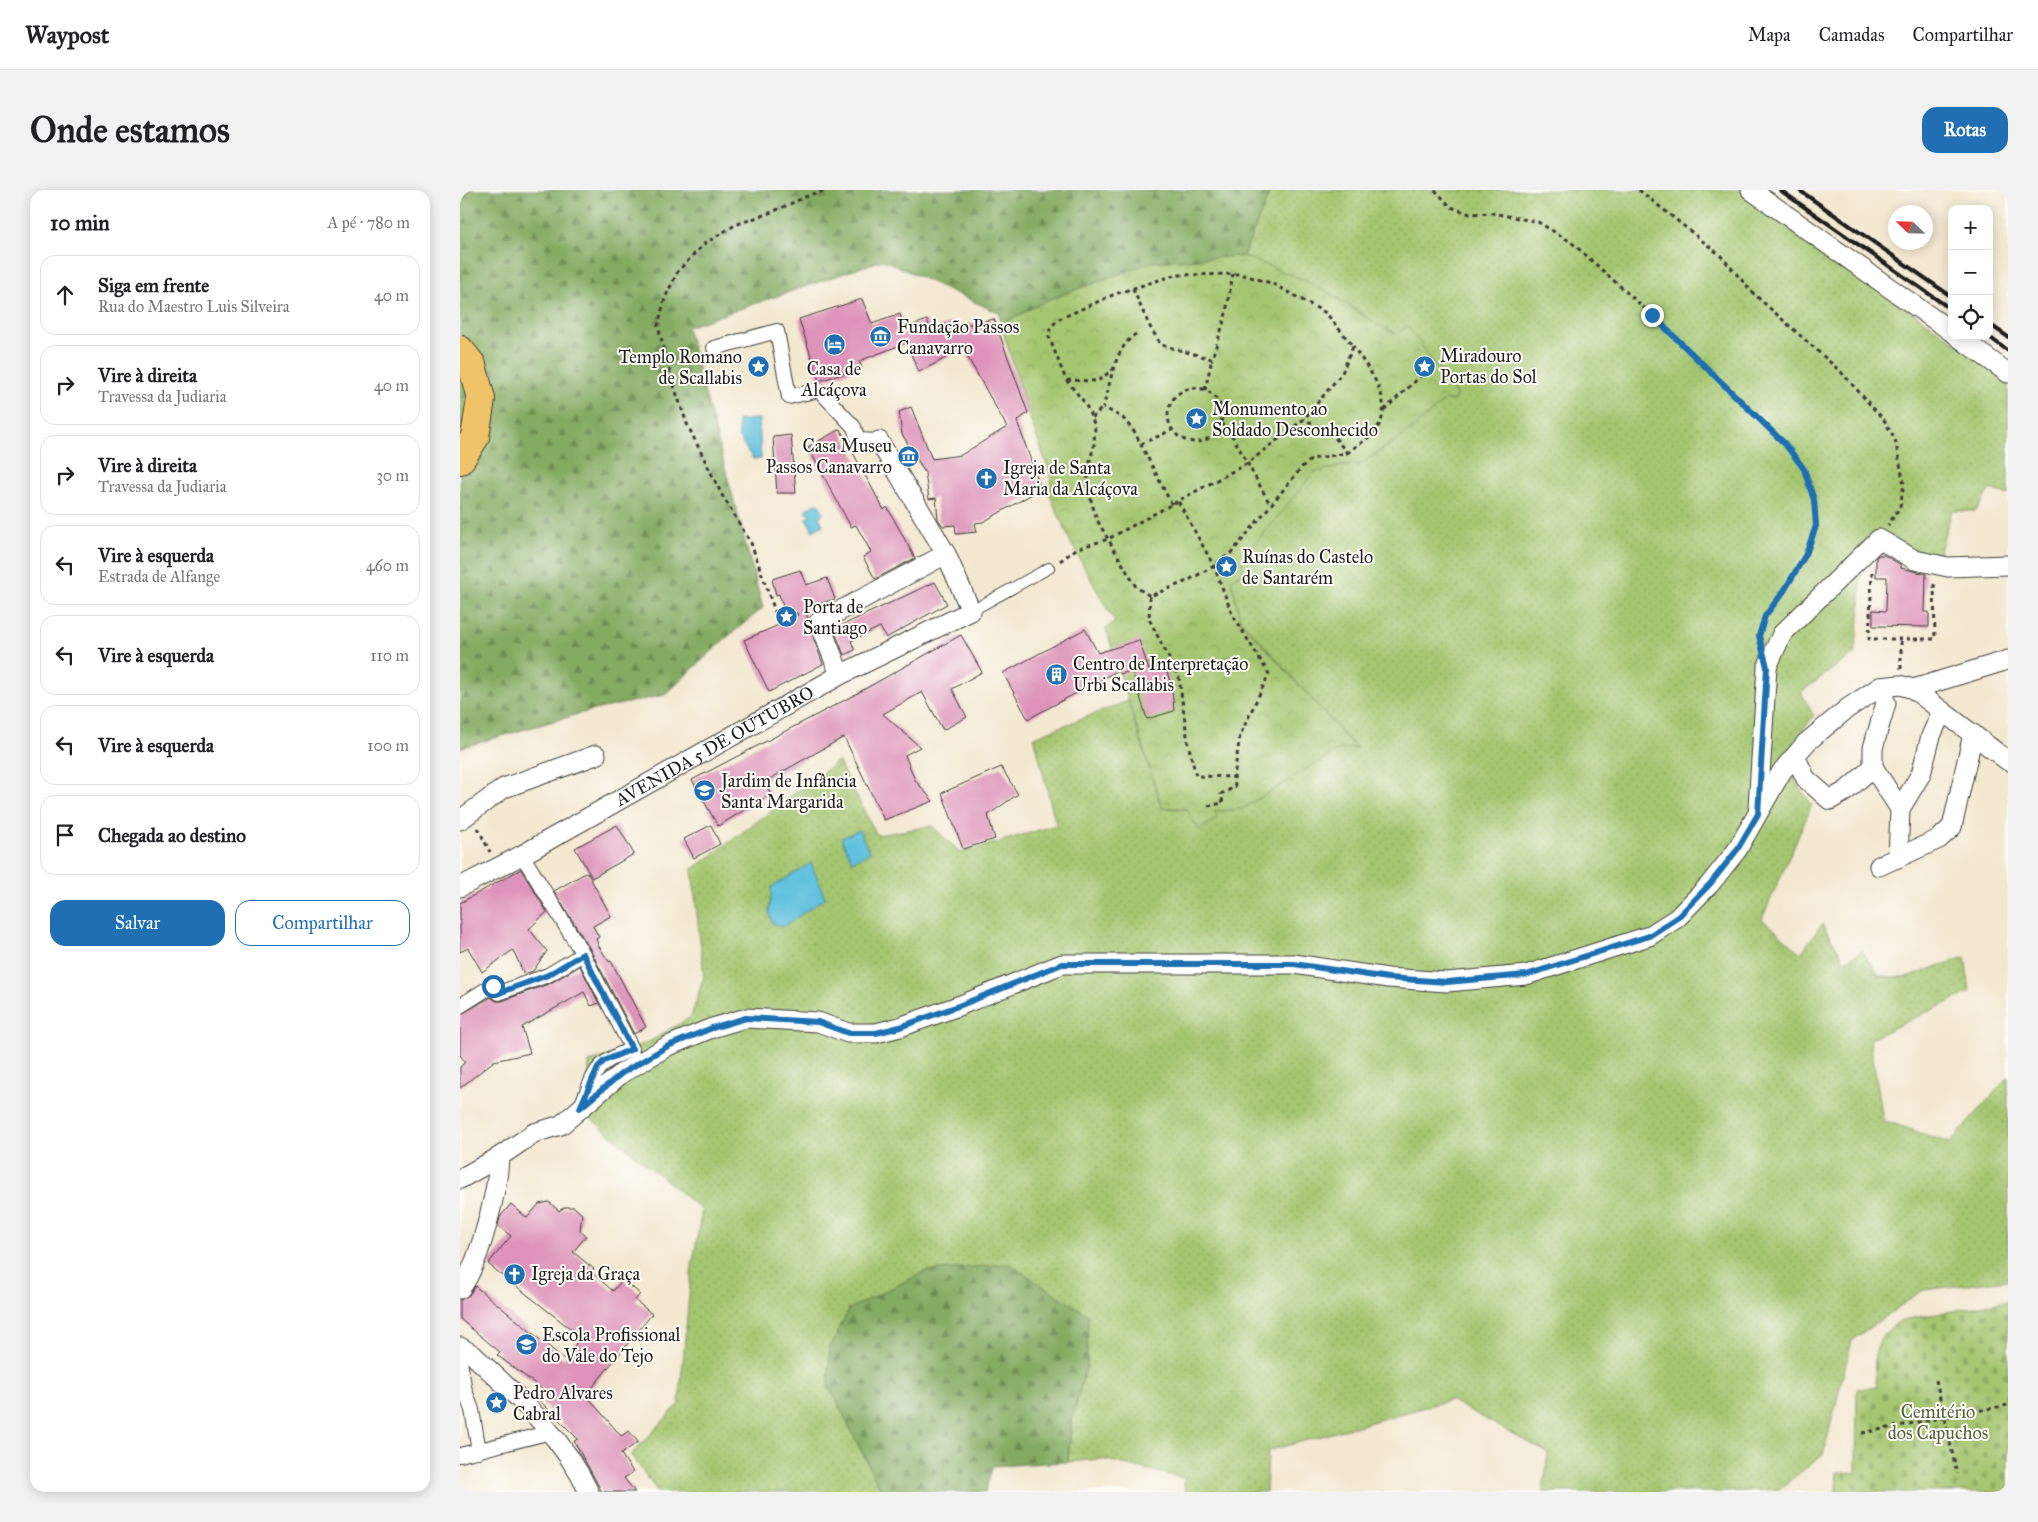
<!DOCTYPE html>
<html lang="pt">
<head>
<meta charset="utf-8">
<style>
	:root { --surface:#fff; --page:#f2f2f2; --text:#202124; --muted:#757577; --line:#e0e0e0; --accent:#1f6fb2 }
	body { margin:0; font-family:"IM FELL Great Primer",serif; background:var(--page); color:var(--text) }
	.controls { position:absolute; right:15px; top:15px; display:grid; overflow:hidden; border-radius:10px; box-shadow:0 2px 12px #0003 }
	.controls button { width:45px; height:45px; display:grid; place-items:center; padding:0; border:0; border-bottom:1px solid var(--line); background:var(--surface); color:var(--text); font:25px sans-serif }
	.compass { position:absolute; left:1428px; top:15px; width:45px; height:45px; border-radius:50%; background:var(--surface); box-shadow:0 2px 12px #0003; rotate:293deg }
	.stop { position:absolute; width:15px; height:15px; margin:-11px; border:4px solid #1f6fb2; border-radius:50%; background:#fff }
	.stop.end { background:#1f6fb2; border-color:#fff; box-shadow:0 1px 5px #0008 }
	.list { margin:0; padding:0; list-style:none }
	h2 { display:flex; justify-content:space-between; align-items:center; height:65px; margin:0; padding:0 20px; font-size:21px }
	h2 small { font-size:16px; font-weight:400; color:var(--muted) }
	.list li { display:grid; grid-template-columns:32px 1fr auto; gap:15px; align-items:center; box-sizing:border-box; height:80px; margin:0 10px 10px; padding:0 10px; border:1px solid var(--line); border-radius:15px }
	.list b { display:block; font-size:19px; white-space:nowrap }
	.list p { margin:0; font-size:16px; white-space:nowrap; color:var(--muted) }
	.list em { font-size:16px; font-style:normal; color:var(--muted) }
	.actions { display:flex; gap:10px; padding:15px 20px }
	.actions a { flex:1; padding:11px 0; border:1px solid var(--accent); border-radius:15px; text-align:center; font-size:18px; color:var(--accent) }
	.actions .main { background:var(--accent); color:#fff }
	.icon { flex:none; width:28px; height:28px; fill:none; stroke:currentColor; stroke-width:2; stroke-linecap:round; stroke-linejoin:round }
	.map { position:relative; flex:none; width:1548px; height:1302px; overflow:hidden; border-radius:15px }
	header { display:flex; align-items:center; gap:30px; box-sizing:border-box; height:70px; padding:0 25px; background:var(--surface); border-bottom:1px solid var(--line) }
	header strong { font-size:24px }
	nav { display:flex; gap:28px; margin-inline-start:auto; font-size:18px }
	.intro { display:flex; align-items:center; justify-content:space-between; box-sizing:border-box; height:120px; padding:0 30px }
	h1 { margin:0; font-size:35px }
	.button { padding:12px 22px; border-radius:15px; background:var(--accent); color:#fff; font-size:18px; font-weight:700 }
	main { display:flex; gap:30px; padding:0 30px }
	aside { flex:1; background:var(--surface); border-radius:15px; box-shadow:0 2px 12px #0003 }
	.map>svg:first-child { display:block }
</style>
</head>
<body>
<header>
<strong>Waypost</strong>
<nav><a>Mapa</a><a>Camadas</a><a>Compartilhar</a></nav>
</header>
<div class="intro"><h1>Onde estamos</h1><a class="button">Rotas</a></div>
<main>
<aside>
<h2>10 min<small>A pé · 780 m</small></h2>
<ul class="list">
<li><svg class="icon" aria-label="ahead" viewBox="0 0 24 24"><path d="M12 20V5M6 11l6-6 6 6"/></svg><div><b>Siga em frente</b><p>Rua do Maestro Luis Silveira</p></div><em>40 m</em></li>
<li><svg class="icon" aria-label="right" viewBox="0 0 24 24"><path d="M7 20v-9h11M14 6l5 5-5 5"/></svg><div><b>Vire à direita</b><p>Travessa da Judiaria</p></div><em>40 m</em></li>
<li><svg class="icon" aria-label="right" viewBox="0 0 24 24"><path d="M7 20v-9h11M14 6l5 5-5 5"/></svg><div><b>Vire à direita</b><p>Travessa da Judiaria</p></div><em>30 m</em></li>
<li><svg class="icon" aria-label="left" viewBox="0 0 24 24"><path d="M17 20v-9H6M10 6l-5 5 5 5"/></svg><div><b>Vire à esquerda</b><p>Estrada de Alfange</p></div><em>460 m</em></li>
<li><svg class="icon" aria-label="left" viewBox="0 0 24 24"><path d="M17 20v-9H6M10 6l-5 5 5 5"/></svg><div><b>Vire à esquerda</b></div><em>110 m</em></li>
<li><svg class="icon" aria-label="left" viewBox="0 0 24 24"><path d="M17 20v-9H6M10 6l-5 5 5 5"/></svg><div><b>Vire à esquerda</b></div><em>100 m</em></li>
<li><svg class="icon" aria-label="arrive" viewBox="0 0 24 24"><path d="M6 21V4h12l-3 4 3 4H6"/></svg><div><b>Chegada ao destino</b></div></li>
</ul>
<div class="actions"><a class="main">Salvar</a><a>Compartilhar</a></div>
</aside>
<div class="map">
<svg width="1548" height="1302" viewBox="0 0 1548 1302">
	<defs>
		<pattern id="grass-dots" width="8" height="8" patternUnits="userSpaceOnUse" patternTransform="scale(1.25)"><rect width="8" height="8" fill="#a5c66f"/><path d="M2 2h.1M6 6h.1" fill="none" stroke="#8daa60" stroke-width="1.8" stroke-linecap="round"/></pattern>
		<pattern id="forest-firs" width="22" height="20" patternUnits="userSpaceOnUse" patternTransform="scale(1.25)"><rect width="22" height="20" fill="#84ab62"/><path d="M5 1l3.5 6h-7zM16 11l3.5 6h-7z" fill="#6b8a50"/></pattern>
		<pattern id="cemetery-stones" width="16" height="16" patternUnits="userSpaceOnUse" patternTransform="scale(1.25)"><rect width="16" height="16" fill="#a5c66f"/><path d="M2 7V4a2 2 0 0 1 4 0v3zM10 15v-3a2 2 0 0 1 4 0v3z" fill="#8daa60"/></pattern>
		<pattern id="park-crowns" width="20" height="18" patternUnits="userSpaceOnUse" patternTransform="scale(1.25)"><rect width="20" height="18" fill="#a5c66f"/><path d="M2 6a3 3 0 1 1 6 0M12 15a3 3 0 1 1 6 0" fill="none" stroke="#8daa60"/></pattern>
	</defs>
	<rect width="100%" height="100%" fill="#fdfcf7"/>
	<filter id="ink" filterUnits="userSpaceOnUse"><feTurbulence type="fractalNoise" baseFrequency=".02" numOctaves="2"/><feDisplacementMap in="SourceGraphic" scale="10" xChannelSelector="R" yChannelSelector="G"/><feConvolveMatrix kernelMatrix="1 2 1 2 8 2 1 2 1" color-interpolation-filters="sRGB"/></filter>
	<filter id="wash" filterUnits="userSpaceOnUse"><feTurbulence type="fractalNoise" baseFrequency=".0096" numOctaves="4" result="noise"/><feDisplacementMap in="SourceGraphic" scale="20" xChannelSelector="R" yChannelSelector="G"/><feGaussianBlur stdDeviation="1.12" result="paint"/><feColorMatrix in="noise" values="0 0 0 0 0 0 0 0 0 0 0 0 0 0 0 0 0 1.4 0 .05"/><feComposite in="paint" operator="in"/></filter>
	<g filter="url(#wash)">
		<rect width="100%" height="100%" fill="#f3e8d0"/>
		<!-- grass -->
		<path fill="url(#grass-dots)" stroke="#607146" d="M811 0H1282L1548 190V305L1530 299 1516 321H1492L1478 367 1461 366 1430 345 1401 366 1400 423 1395 463 1341 502 1354 526 1334 550 1336 592 1352 615 1302 729 1341 763 1362 734 1385 771 1402 761 1419 786 1446 787 1505 767 1510 802 1410 849 1423 930 1490 953 1548 887V1090L1463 1100 1392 1150 1363 1265 1319 1299 1267 1302H1083L1088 1263 990 1210 808 1261 806 1302H725L724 1288 642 1269 608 1272 612 1229 627 1173 368 1194 422 1302H198L171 1265 219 1214 231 1083 242 1020 128 926 129 872 187 853 231 827 244 786 232 680 378 571 417 645 472 636 501 663 596 635 574 547 668 511 702 618 754 621 782 619 879 559 896 558 780 429 771 389 783 382 782 372 786 365 854 282 894 274 899 275 947 243 985 210H994L996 203 991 199 948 137 937 144 914 133 888 114 822 82 783 66Z"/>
		<!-- forest -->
		<path fill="url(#forest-firs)" stroke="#50643f" d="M0 0H811L783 66 692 72 583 112 541 135 539 123 423 70 227 137 303 418 265 449 205 505 129 521 0 558Z
			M549 1074 628 1125 627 1173 612 1229 608 1272 533 1276 525 1302H422L368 1194 370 1157 389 1119 466 1081Z"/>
		<!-- cemetery -->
		<path fill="url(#cemetery-stones)" stroke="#607146" d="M1543 1112H1548V1302H1376L1377 1282 1396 1283 1397 1199 1417 1197C1412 1165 1413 1149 1441 1130Z"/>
		<!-- park -->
		<path fill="url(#park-crowns)" stroke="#607146" d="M783 66C810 77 838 86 863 100 888 114 910 132 936 144L948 136 996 205 994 210H985L947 243 899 275 894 274 854 282 786 365 782 372 783 382 771 389 780 430 896 558 879 559 782 619 755 621 757 628 739 640 726 618H702L646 439 655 431 647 419 611 353 590 306 591 287 568 223 541 135 583 112 692 72Z"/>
		<!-- water -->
		<path fill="#5fc1de" stroke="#3e6e7d" d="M299 229 301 269H293L279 248 278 230Z
			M358 313 364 323 359 327 363 335 353 341 346 328 350 326 346 319Z
			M399 640 410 663 392 671 381 648Z
			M351 673 365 708 323 737 312 733 309 721 312 697Z"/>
		<g id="blocks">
			<!-- building -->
			<path fill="#de94ba" d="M402 109 412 134 440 124 445 138 467 130 471 140 493 132 496 137 534 129 568 223 557 231 581 299 523 332 515 333 517 342 496 344 495 335 483 336 478 329 476 308 469 309 465 283 442 244 439 222 451 217 472 269 501 265 547 237 503 159 459 182 446 153 399 171 402 178 359 191 339 129Z
				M380 239 424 320 427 317 455 368 415 389 403 367 411 362 396 335 391 337 348 257Z
				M331 245 336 303H317L313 247Z
				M1419 365H1424L1441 375V378L1466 384 1465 422H1469V437L1413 436V420L1426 421 1427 387H1416V367Z
				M340 380 346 395 367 388 375 409 345 418 349 436 363 474 309 502 284 450 328 431 319 404 316 405 312 389Z
				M475 392 487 414 426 448 420 437 391 451 395 460 384 465 374 439Z
				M625 439 638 463 679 450 689 480 705 475 712 499 714 521 687 529 672 481 660 484 659 480 568 529 543 483Z
				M501 445 522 482 492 499 507 527 483 540 462 502 423 524 460 557 445 565 455 590 473 611 424 630 384 547 304 592 311 604 258 636 232 590 385 510Z
				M541 577 558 604 528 625 535 649 503 659 482 603Z
				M157 635 174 664 132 688 115 658Z
				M251 635 260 654 234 668 224 649Z
				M61 679 87 722 69 739 87 761 73 781 64 784 53 760 22 782 8 758 0 762V713Z
				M127 682 151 726 133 736 139 747 136 749 138 755 149 772 151 771 186 837 174 844 130 759 94 701Z
				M120 776 139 813 131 816 124 802 76 829 62 837 70 863 34 871 0 898V877L5 872 0 865V825L31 807 36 811H42L91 793Z
				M89 1012 99 1021 105 1017H114L122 1024 120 1041 126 1046 113 1062 134 1079 131 1082 153 1101 163 1089 180 1104 175 1110 192 1124 126 1205 161 1246 169 1241 178 1252 161 1264 173 1282 164 1288 175 1302H142L114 1251 118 1249 79 1210 86 1202 37 1165 40 1162 0 1129V1110L9 1105 15 1096 104 1169 121 1147 28 1074 51 1046 38 1036 40 1027 51 1014 67 1028 79 1014Z"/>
		</g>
	</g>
	<g filter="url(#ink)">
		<use href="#blocks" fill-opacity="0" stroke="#3c3b37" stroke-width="1"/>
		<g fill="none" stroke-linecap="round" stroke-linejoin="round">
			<defs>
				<path id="service" d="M511 421 589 378"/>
				<path id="pedestrian" d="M254 158 317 141 329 207 359 200 394 237 398 250 419 251
					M62 665 123 764 172 859C133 875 137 879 121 916
					M0 816 33 795 39 803 88 785 123 764
					M0 1172 5 1201 12 1220 19 1261
					M0 1265 91 1242"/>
				<g id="minor">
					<path d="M1291 0 1492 142"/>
					<path d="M1497 146 1548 183"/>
					<path d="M380 485 359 432 486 364"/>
					<path d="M1420 497 1426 513 1413 558V577L1440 619"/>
					<path d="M1453 499 1548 470"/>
					<path d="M1335 566 1346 589 1370 610 1386 601 1413 577"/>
					<path d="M1298 616 1307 477 1322 444 1413 355 1419 349 1455 370 1488 377 1548 375"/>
					<path d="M0 630 44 598 136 565"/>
					<path d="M1438 668 1440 619 1461 584 1471 546 1482 521"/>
					<path d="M1419 676 1479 649 1492 637 1513 544"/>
					<path id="s1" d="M0 697 62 665 380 485 511 421 486 364 419 251"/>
					<path d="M0 989 39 967 74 943 101 935 162 883 208 856 252 838 286 828 358 832 388 843H416L440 837 501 815 602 774H834L928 788 987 792 1066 785 1189 746 1217 728 1250 694 1277 660 1322 581 1347 552 1388 518 1420 497 1440 495 1453 499 1548 571"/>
					<path d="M0 1099C20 1074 38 999 39 967"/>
					<path d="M0 1157 12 1164C57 1206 102 1245 129 1302"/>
				</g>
				<path id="primary" d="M0 160 12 175 21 209 15 247 0 270"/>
			</defs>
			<!-- service casing -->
			<use href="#service" stroke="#3c3b37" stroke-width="12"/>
			<!-- pedestrian casing -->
			<use href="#pedestrian" stroke="#3c3b37" stroke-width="16"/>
			<!-- minor casing -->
			<use href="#minor" stroke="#3c3b37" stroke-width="21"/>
			<!-- primary casing -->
			<use href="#primary" stroke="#3c3b37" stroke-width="30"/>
			<!-- path -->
			<path stroke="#3c3b37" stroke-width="3" stroke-dasharray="4 4" stroke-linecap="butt" d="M975 0 991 17 1010 24 1032 23 1078 32 1111 52 1192 125 1299 228 1325 254 1344 279 1354 310 1356 336 1346 365 1324 401 1305 426 1299 447
				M1179 0 1260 65 1294 104 1381 182 1424 230 1435 249 1444 294 1440 317 1428 335
				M673 99 689 135 701 155 752 169 765 128 773 84
				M676 144C653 159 651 194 643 217L663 228 675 243 712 315
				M607 190 638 191 652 180
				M708 225a27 27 0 1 1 54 0a27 27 0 1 1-54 0Z
				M745 200 752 169
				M924 220 963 184
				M632 228 643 217
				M761 233 770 242 810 314
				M681 254 712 240
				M887 263C896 256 908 249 915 241 938 213 908 179 893 156
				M600 371 616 359 648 349 788 273 844 229 882 183 893 156 866 123 811 93 780 84 715 85 655 104 597 130 590 139 589 147 606 190 625 213 635 236 634 255 629 275 627 297 637 330 676 397 690 406 727 391 754 376 773 361 842 277 852 269 887 263 873 245 844 229
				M1412 382 1409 449H1475L1474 392
				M690 406 689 429 719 488 728 553 736 586 774 587 780 545 809 484 772 424 754 376 718 311
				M334 425 344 422
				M327 427 318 430 291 353 262 305 227 234 211 187 198 136 205 108 218 81 244 54 275 35 312 22 352 4 368 0
				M1441 479V449
				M748 616 763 613 761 604 775 597 774 587
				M18 638 30 662
				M1476 1190 1497 1284
				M1402 1243 1548 1215"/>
			<!-- service -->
			<use href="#service" stroke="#fff" stroke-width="10"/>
			<!-- pedestrian -->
			<use href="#pedestrian" stroke="#fff" stroke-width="14"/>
			<!-- minor -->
			<use href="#minor" stroke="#fff" stroke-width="19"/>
			<!-- primary -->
			<use href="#primary" stroke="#f1c369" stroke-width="28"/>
			<!-- rail -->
			<path stroke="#1c1c1c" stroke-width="4" d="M1320 0 1492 120
				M1339 0 1492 107
				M1529 134 1548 147
				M1528 146 1548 161"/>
		</g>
	</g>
	<g fill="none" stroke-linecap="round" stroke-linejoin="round" filter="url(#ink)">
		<!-- route -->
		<path stroke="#1f6fb2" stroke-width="6" d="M33 796 39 803 88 785 123 764 172 859 144 871 138 877 120 918 162 883 208 856 252 838 286 828 358 832 388 843H416L440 837 501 815 602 774H834L928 788 987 792 1066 785 1189 746 1217 728 1250 694 1277 660 1298 624 1307 477 1299 446 1305 426 1324 401 1346 364 1356 336 1354 310 1344 279 1325 254 1192 125"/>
	</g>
	<!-- icons -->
	<defs>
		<symbol id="museum-disc" viewBox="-11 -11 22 22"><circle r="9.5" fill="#1f6fb2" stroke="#fdfcf7"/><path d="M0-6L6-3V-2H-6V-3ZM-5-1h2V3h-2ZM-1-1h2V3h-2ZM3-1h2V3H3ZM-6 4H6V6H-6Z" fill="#fff"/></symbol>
		<symbol id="hotel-disc" viewBox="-11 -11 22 22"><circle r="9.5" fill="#1f6fb2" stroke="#fdfcf7"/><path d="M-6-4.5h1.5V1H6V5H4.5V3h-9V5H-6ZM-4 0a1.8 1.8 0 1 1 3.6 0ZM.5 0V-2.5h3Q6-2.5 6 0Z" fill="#fff"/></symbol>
		<symbol id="sight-disc" viewBox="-11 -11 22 22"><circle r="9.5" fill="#1f6fb2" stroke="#fdfcf7"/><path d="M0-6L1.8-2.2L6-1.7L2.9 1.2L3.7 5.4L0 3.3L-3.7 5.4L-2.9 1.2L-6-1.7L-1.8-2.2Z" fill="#fff"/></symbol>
		<symbol id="church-disc" viewBox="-11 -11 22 22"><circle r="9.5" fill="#1f6fb2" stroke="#fdfcf7"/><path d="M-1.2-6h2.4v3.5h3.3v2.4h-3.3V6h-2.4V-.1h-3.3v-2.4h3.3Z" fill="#fff"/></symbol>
		<symbol id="building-disc" viewBox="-11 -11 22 22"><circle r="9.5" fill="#1f6fb2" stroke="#fdfcf7"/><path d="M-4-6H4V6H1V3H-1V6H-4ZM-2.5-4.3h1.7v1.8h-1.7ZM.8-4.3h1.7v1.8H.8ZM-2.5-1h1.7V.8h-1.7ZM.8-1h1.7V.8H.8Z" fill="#fff"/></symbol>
		<symbol id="school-disc" viewBox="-11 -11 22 22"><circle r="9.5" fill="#1f6fb2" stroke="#fdfcf7"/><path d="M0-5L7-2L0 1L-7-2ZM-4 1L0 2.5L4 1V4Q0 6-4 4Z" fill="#fff"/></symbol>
	</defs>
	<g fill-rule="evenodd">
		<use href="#museum-disc" x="408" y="134" width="25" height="25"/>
		<use href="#hotel-disc" x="362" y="142" width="25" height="25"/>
		<use href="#sight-disc" x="952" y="164" width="25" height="25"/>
		<use href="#sight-disc" x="286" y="164" width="25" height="25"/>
		<use href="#sight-disc" x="724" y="216" width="25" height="25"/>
		<use href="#museum-disc" x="436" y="254" width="25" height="25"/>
		<use href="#church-disc" x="514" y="276" width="25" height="25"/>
		<use href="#sight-disc" x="754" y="364" width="25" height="25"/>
		<use href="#sight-disc" x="314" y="414" width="25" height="25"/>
		<use href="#building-disc" x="584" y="472" width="25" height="25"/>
		<use href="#school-disc" x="232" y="588" width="25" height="25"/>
		<use href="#church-disc" x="42" y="1072" width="25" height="25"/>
		<use href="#school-disc" x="54" y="1142" width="25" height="25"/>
		<use href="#sight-disc" x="24" y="1200" width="25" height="25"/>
	</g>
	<g text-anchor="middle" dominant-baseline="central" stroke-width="4" stroke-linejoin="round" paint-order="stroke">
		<!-- poi labels -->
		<g font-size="18" fill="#1c1c1c" stroke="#fdfcf7" text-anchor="start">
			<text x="437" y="137">Fundação Passos<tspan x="437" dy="21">Canavarro</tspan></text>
			<text x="980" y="166">Miradouro<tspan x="980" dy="21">Portas do Sol</tspan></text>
			<text x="282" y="167" text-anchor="end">Templo Romano<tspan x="282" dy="21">de Scallabis</tspan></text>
			<text x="374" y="179" text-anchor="middle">Casa de<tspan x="374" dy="21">Alcáçova</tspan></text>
			<text x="752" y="219">Monumento ao<tspan x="752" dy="21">Soldado Desconhecido</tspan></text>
			<text x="432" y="256" text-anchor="end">Casa Museu<tspan x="432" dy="21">Passos Canavarro</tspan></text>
			<text x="543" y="278">Igreja de Santa<tspan x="543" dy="21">Maria da Alcáçova</tspan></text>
			<text x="782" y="367">Ruínas do Castelo<tspan x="782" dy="21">de Santarém</tspan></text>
			<text x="343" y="417">Porta de<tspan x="343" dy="21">Santiago</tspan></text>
			<text x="613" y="474">Centro de Interpretação<tspan x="613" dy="21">Urbi Scallabis</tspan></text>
			<text x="261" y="591">Jardim de Infância<tspan x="261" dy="21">Santa Margarida</tspan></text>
			<text x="71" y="1084">Igreja da Graça</text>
			<text x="82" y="1145">Escola Profissional<tspan x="82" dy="21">do Vale do Tejo</tspan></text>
			<text x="53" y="1203">Pedro Alvares<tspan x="53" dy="21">Cabral</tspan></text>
		</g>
		<!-- street labels -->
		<g font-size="18" fill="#1c1c1c" stroke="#fdfcf7">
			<text stroke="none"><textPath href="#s1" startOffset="291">AVENIDA 5 DE OUTUBRO</textPath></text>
		</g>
		<!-- park labels -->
		<g font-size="18" fill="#53603d" stroke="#fdfcf7">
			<text x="1478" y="1222">Cemitério<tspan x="1478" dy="21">dos Capuchos</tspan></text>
		</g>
	</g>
</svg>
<div class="controls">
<button>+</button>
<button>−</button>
<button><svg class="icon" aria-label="locate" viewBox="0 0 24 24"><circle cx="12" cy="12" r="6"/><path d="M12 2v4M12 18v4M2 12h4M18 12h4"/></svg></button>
</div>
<svg class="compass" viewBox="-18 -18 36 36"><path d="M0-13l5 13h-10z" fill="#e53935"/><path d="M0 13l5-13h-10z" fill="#757577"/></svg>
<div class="stop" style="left:33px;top:796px"></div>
<div class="stop end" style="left:1192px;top:125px"></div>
</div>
</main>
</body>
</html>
